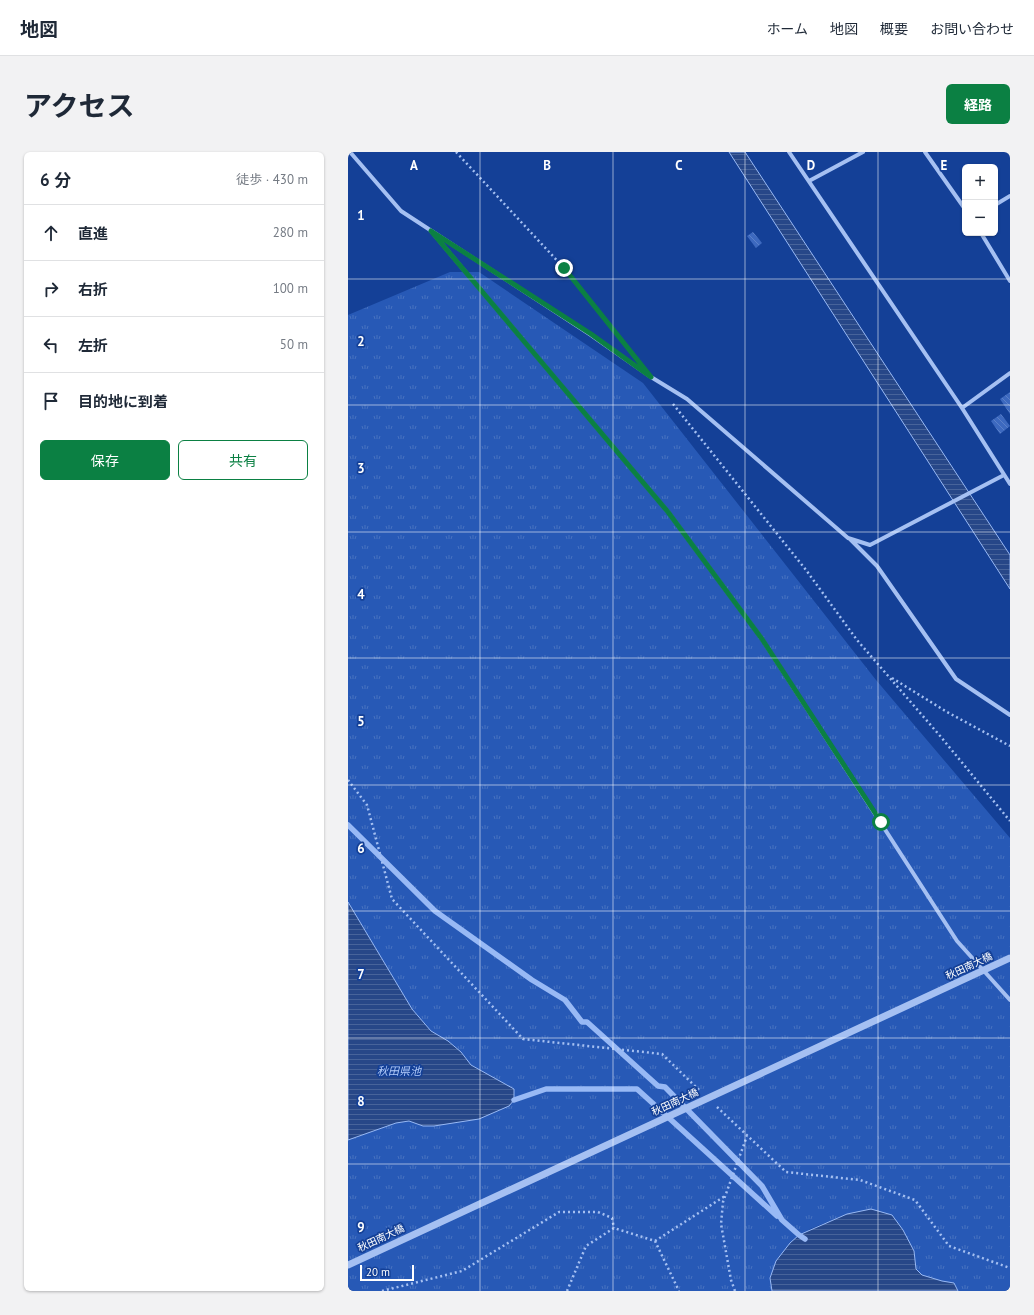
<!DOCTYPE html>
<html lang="ja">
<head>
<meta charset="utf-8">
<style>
	:root { --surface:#fff; --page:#f2f2f3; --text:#1f2937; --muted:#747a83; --line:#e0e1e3; --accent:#0b8043 }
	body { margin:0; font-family:"PT Sans","Noto Sans JP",sans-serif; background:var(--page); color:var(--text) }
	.controls { position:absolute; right:12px; top:12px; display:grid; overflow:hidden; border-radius:6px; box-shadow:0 1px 3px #0004 }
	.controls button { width:36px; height:36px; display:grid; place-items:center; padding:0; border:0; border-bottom:1px solid var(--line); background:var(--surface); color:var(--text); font:20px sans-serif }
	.scale { position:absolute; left:12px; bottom:10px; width:54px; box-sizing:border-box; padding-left:4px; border:2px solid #fff; border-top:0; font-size:11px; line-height:14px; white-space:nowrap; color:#fff; -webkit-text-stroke:3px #144097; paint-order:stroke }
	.stop { position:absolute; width:12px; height:12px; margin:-9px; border:3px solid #0b8043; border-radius:50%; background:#fff }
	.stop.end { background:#0b8043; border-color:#fff; box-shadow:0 1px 4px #0008 }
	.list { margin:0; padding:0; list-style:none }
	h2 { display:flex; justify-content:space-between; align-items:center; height:52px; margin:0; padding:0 16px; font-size:17px }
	h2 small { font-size:13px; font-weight:400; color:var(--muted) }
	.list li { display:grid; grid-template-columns:26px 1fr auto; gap:12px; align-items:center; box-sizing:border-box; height:56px; padding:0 16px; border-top:1px solid var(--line) }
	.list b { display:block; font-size:15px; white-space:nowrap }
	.list em { font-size:13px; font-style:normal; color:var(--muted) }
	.actions { display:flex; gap:8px; padding:12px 16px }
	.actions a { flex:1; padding:9px 0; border:1px solid var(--accent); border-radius:6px; text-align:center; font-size:14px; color:var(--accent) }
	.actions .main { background:var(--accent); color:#fff }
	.icon { flex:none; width:22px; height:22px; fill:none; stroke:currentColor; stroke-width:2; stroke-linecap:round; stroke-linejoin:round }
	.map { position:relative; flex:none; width:662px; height:1139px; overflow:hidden; border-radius:6px }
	header { display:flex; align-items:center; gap:24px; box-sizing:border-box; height:56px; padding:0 20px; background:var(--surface); border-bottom:1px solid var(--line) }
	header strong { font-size:19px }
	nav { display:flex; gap:22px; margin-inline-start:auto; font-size:14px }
	.intro { display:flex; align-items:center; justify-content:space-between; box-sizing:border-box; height:96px; padding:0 24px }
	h1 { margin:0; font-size:28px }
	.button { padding:10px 18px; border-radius:6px; background:var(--accent); color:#fff; font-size:14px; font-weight:700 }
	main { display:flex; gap:24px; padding:0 24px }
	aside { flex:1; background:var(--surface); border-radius:6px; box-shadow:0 1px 3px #0004 }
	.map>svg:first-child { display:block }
</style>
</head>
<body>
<header>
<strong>地図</strong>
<nav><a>ホーム</a><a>地図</a><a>概要</a><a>お問い合わせ</a></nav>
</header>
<div class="intro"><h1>アクセス</h1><a class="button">経路</a></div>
<main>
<aside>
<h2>6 分<small>徒歩 · 430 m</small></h2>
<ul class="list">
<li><svg class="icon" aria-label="ahead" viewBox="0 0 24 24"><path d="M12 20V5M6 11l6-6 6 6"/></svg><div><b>直進</b></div><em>280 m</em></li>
<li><svg class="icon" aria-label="right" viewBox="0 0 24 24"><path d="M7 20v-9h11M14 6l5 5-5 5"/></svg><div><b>右折</b></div><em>100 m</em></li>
<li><svg class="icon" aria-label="left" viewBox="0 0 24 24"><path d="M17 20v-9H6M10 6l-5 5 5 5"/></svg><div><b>左折</b></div><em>50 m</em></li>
<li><svg class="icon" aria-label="arrive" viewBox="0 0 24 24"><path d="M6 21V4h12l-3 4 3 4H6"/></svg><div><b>目的地に到着</b></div></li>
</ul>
<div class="actions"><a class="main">保存</a><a>共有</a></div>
</aside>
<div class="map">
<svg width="662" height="1139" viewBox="0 0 662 1139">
	<defs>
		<pattern id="grass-tufts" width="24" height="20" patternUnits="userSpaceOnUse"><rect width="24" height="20" fill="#2759b6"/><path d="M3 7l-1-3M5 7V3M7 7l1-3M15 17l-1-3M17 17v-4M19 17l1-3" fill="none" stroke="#4772c1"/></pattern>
		<pattern id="water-rules" width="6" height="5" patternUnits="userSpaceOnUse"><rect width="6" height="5" fill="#274788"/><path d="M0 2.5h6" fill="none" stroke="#47639a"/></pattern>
		<pattern id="building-back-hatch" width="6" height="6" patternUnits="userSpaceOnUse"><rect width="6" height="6" fill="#3d69bf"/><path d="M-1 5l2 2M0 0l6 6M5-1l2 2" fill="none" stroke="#5a80c9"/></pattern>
	</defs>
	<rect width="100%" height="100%" fill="#144097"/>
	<!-- grass -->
	<path fill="url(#grass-tufts)" d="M102 120H131L295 231 528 528 662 686V1139H610L606 1131C596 1130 571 1127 568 1116 567 1111 567 1104 566 1099L499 1062 462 1077 422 1126 424 1139H0V988L48 971 61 969 75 974 166 937 123 913 113 900 100 889 83 879 64 857 0 750V163Z"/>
	<!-- water -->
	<path fill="url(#water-rules)" stroke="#98b9f5" d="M381 0H397L662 403V437Z
		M0 750 64 857 83 879 100 889 113 900 123 913 166 937V948L161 954 131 967 86 974H75L61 969 48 971 0 988Z
		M523 1057 544 1063 555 1078 566 1099 568 1117 574 1123 594 1129 606 1131 610 1139H424L422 1126 428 1109 442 1091 451 1083 499 1062Z"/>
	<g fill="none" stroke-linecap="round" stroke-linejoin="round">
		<!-- stream -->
		<path stroke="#98b9f5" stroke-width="5.5" d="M0 673 87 759 184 828 217 848 234 870H239L310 934 317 935 414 1034 434 1068 451 1083 457 1087
			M166 948 198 937H289L429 1064"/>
	</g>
	<!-- building -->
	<path fill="url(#building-back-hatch)" d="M405 80 414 91 408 96 399 84Z
		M662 240V262L652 247Z
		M653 262 662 274 652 282 643 269Z"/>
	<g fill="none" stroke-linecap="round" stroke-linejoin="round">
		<!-- path -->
		<path stroke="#a5c0f2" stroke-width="2.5" stroke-dasharray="2 3" stroke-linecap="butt" d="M108 0 216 116 277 192
			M325 252 458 418 509 488 593 585 662 669
			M544 526 599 560 662 594
			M0 628 19 653 44 747 175 887 314 902 351 938
			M369 955 438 1020 512 1028 567 1048 601 1094 662 1116
			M307 1089 377 1044
			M34 1139 114 1119 211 1060H250L264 1066 266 1076
			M219 1139 238 1094 266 1076 307 1089 331 1139
			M387 1139 383 1128 373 1072 375 1050 399 984"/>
		<!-- minor -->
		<path stroke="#a5c0f2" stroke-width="4" d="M2 0 53 59 243 183 303 225 339 247 500 386 522 393 656 323
			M441 0 614 256 662 332
			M577 0 617 57
			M461 29 515 0
			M647 53 662 44
			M83 79 320 360 414 487 609 789 662 848
			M633 81 662 129
			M614 256 662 221
			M502 387 529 414 608 527 662 563"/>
		<!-- tertiary-bridge -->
		<path stroke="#a5c0f2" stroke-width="7" d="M0 1113 662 806"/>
	</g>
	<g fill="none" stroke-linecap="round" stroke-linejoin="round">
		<!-- route -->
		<path stroke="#0b8043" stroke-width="5" d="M216 116 303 225 243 182 83 79 320 360 414 487 533 670"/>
	</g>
	<!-- grid -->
	<path fill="none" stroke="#fff" stroke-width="1" stroke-opacity="0.55" d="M132 0V1139M265 0V1139M397 0V1139M530 0V1139M0 127H662M0 253H662M0 380H662M0 506H662M0 633H662M0 759H662M0 886H662M0 1012H662"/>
	<g text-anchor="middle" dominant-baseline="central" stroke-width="3.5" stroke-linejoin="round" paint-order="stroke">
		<!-- street labels -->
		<g font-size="10" fill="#fff" stroke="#144097">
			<text transform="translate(621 814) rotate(-25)">秋田南大橋</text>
			<text transform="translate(327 950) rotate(-25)">秋田南大橋</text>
			<text transform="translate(33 1086) rotate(-25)">秋田南大橋</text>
		</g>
		<!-- water labels -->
		<g font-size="11" font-style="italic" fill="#b2cbf9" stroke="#144097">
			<text x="51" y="919">秋田県池</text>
		</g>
	</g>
	<g font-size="13" text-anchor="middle" font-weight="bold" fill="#fff" stroke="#144097" stroke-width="3.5" stroke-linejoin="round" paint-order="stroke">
		<text x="66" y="18">A</text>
		<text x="199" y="18">B</text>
		<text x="331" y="18">C</text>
		<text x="463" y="18">D</text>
		<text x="596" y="18">E</text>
		<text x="13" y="68">1</text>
		<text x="13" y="194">2</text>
		<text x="13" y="321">3</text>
		<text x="13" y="447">4</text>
		<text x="13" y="574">5</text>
		<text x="13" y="701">6</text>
		<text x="13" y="827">7</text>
		<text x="13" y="954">8</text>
		<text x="13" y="1080">9</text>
	</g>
</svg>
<div class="controls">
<button>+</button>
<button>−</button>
</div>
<div class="scale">20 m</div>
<div class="stop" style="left:533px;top:670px"></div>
<div class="stop end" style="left:216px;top:116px"></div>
</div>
</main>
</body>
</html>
